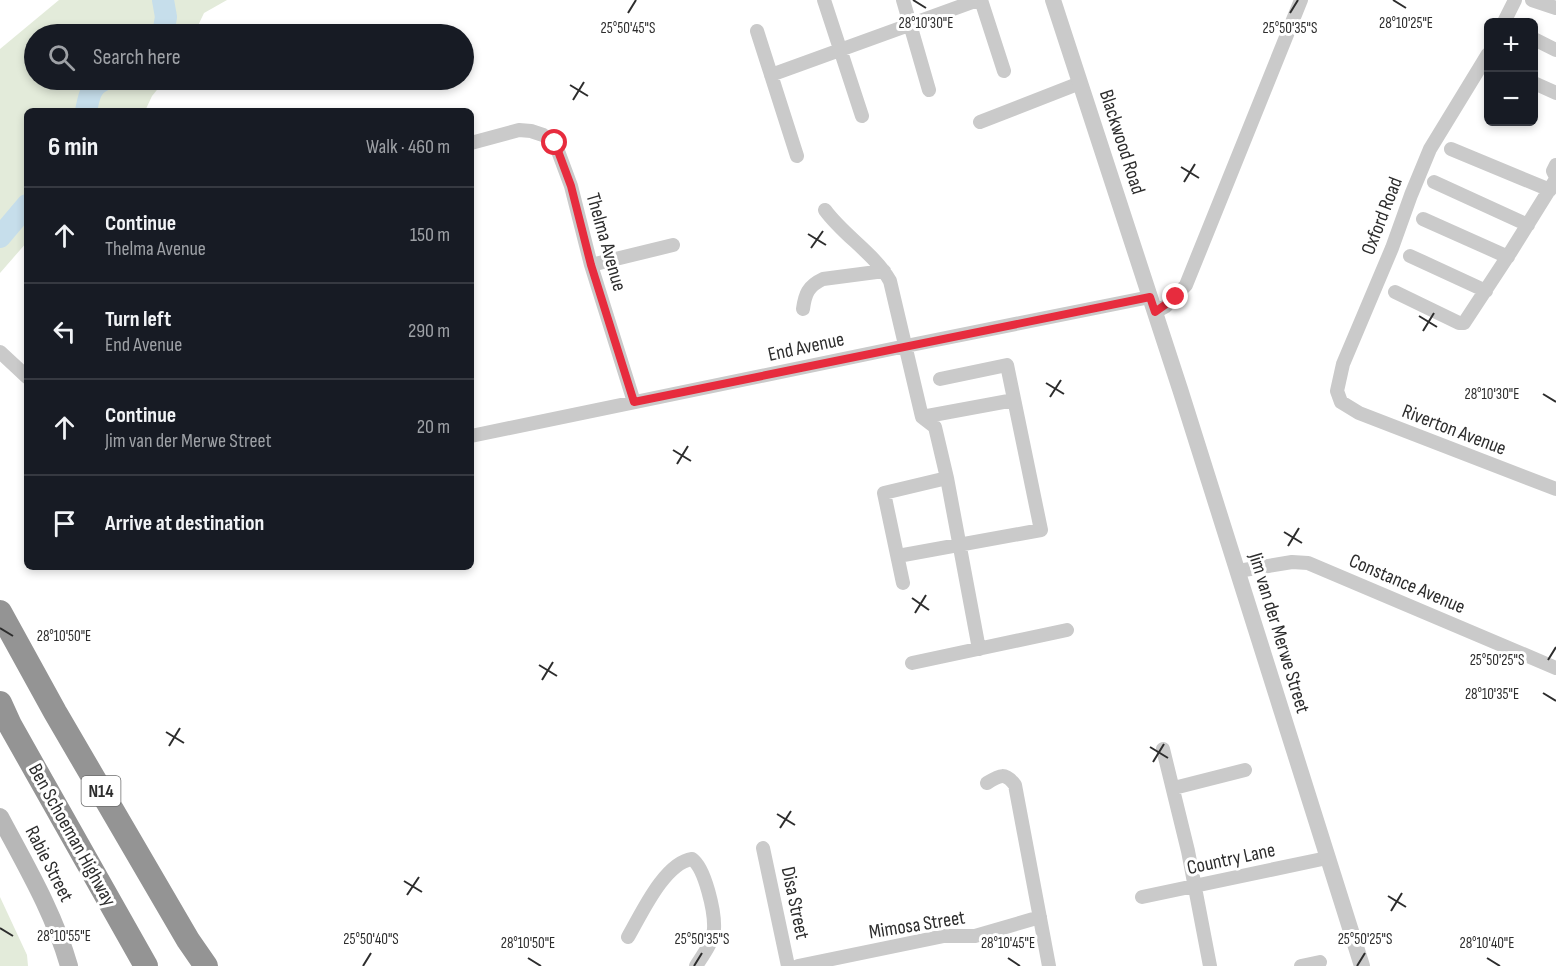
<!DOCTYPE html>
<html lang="en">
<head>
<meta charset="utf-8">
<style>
	:root { --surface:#171b24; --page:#20242c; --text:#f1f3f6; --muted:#9ea1a6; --line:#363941 }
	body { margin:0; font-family:"Sofia Sans Condensed",sans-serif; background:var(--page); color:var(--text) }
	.controls { position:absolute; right:18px; top:18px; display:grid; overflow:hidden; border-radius:9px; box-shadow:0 3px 9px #0003 }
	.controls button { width:54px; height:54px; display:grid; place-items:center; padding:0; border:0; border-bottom:2px solid var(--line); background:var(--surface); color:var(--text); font:30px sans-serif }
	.stop { position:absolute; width:18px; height:18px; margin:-14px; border:4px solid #e72c3e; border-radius:50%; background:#fff }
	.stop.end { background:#e72c3e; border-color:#fff; box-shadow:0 2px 6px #0008 }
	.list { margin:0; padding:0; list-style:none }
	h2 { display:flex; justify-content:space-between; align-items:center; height:78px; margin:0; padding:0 24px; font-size:26px }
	h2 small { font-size:20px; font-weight:400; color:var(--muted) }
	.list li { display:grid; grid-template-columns:39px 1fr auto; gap:18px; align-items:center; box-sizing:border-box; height:96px; padding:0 24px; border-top:2px solid var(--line) }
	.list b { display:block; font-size:22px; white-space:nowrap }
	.list p { margin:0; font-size:20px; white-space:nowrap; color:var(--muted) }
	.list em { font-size:20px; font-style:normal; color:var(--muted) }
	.icon { flex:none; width:33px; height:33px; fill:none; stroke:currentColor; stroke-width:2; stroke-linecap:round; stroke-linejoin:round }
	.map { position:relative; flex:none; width:1556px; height:966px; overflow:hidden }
	.search { position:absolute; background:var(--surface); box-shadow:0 3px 9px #0003; left:24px; top:24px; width:450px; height:66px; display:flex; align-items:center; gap:15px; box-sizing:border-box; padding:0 21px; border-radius:33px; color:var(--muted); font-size:22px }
	.panel { position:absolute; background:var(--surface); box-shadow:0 3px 9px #0003; left:24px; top:108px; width:450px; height:462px; border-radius:9px }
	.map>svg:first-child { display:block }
</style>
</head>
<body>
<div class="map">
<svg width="1556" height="966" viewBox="0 0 1556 966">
	<rect width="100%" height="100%" fill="#fff"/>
	<!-- green -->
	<path fill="#e3ebda" d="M59 0H227L204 13 194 34H34V80H165L152 96 145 111H27V242L0 273V49Z
		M0 897 27 955 28 966H0Z"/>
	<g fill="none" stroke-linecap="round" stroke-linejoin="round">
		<!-- river -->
		<path stroke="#c6deeb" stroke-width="22" d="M163 0 166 17 163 34
			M86 111C89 97 90 86 104 80
			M0 237 27 205"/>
		<!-- minor -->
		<path stroke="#cacaca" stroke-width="14" d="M824 0 862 116
			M903 0 929 90
			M981 0 1004 71
			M1532 0 1556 8
			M1504 22 1515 0
			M757 31 797 156
			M1534 39 1556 50
			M1488 54 1430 149 1411 195 1392 248 1343 364 1337 391 1341 402 1359 413 1556 489
			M771 75 978 0
			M1534 83 1556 93
			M980 122 1080 83
			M471 143 519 130 531 131 543 135 555 143 571 186 591 265 634 402
			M1451 149 1550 190
			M1556 165 1553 171 1556 177
			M1434 182 1528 225
			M825 210C844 236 875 254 890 281L922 417 935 427 947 478 979 649
			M1423 219 1508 257
			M1410 256 1486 291
			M591 265 673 245
			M1395 292 1459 323H1464L1510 253 1556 179
			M803 309C805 294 808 286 823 279L884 271
			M1155 312 1166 306 1186 285 1301 0
			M0 352 27 377
			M922 417 1014 400
			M471 436 906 346 1150 297
			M898 556 1041 530 1007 365 940 379
			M1238 571 1292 562 1308 563 1556 668
			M903 583 884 493 947 478
			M912 663 1067 630
			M1163 749 1188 851 1210 966
			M987 783C1000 775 1005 772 1015 785L1049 966
			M1174 788 1245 770
			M763 848 788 966
			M1142 897 1327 858
			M628 937C641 915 664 863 692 859 705 868 715 912 714 929 713 942 703 955 696 966
			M798 966 944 936H975L1040 917
			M1301 966 1320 962"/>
		<!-- tertiary -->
		<path stroke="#cacaca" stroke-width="16" d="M1053 0 1180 389 1362 966"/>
		<!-- secondary -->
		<path stroke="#b7b7b7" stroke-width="18" d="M0 817C26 866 54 913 69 966"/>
		<!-- motorway -->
		<path stroke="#949494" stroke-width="24" d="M0 612 55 712 188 940 206 966
			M0 703 10 725 146 966"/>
	</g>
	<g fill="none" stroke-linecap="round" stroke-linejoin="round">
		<!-- route -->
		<path stroke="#e72c3e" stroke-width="8" d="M555 143 571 186 591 265 634 402 1150 297 1155 312 1176 297"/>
	</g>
	<!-- ticks -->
	<path fill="none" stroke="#2d2d2d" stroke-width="2" d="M913 0 926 8M1393 0 1406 8M628 13 636 0M1290 13 1298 0M570 85 588 96M573 100 584 82M1181 167 1199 178M1184 182 1195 164M808 234 826 245M811 248 823 231M1419 316 1437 327M1423 331 1434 313M1046 383 1064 394M1543 394 1556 402M1050 397 1061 380M673 450 691 461M677 464 688 446M1284 532 1302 543M1288 546 1299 528M912 598 929 610M915 613 926 595M0 628 13 636M1548 660 1556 647M539 665 557 676M542 680 553 662M1543 693 1556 701M166 732 184 743M169 746 180 728M1150 747 1168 758M1153 762 1164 744M777 814 795 825M780 828 791 811M404 881 422 892M407 895 419 877M1388 896 1406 907M1391 911 1402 893M0 928 13 936M528 958 541 966M1008 958 1020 966M1487 958 1500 966M363 966 371 953M694 966 702 953M1357 966 1365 953"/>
	<g text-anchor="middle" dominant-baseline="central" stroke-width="6" stroke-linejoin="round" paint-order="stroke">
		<!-- shield labels -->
		<rect fill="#fff" stroke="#6c6c6c" stroke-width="1.5" x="81.5" y="776" width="39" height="30" rx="4.5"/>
		<g font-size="18" font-weight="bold" fill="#2d2d2d">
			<text x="101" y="791">N14</text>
		</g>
		<!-- street labels -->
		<g font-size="20" fill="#2d2d2d" stroke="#fff">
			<text transform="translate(1122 142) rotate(72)">Blackwood Road</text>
			<text transform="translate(1382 216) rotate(-69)">Oxford Road</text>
			<text transform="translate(606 242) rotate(74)">Thelma Avenue</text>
			<text transform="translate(806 347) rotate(-12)">End Avenue</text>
			<text transform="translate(1454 430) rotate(21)">Riverton Avenue</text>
			<text transform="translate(1407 584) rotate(23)">Constance Avenue</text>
			<text transform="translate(1279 633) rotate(73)">Jim van der Merwe Street</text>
			<text transform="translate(72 835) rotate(61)">Ben Schoeman Highway</text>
			<text transform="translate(1231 859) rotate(-12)">Country Lane</text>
			<text transform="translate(49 864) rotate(63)">Rabie Street</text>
			<text transform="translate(795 903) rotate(78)">Disa Street</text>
			<text transform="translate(917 925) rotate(-9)">Mimosa Street</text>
		</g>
	</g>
	<g font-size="15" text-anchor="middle" fill="#2d2d2d" stroke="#fff" stroke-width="6" stroke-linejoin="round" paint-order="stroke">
		<text x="926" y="28">28°10'30"E</text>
		<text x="1406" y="28">28°10'25"E</text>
		<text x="628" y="33">25°50'45"S</text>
		<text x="1290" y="33">25°50'35"S</text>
		<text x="1492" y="399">28°10'30"E</text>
		<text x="64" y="641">28°10'50"E</text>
		<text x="1497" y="665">25°50'25"S</text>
		<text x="1492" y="699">28°10'35"E</text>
		<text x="64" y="941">28°10'55"E</text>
		<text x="371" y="944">25°50'40"S</text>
		<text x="702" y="944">25°50'35"S</text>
		<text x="1365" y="944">25°50'25"S</text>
		<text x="528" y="948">28°10'50"E</text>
		<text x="1008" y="948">28°10'45"E</text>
		<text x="1487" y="948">28°10'40"E</text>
	</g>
</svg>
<div class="controls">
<button>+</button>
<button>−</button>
</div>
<div class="stop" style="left:555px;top:143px"></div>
<div class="stop end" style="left:1176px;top:297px"></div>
<div class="search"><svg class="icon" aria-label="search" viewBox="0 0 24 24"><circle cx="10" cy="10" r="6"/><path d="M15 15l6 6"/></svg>Search here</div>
<section class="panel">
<h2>6 min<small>Walk · 460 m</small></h2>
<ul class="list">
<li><svg class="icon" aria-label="ahead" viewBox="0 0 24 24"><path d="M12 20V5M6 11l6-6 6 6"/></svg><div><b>Continue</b><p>Thelma Avenue</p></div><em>150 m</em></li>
<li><svg class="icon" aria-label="left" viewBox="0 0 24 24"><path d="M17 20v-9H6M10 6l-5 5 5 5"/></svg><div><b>Turn left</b><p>End Avenue</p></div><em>290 m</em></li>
<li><svg class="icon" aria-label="ahead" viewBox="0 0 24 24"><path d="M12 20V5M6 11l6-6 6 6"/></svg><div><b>Continue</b><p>Jim van der Merwe Street</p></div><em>20 m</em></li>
<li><svg class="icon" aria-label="arrive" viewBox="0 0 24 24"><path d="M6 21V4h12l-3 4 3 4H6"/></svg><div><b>Arrive at destination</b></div></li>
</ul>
</section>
</div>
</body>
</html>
